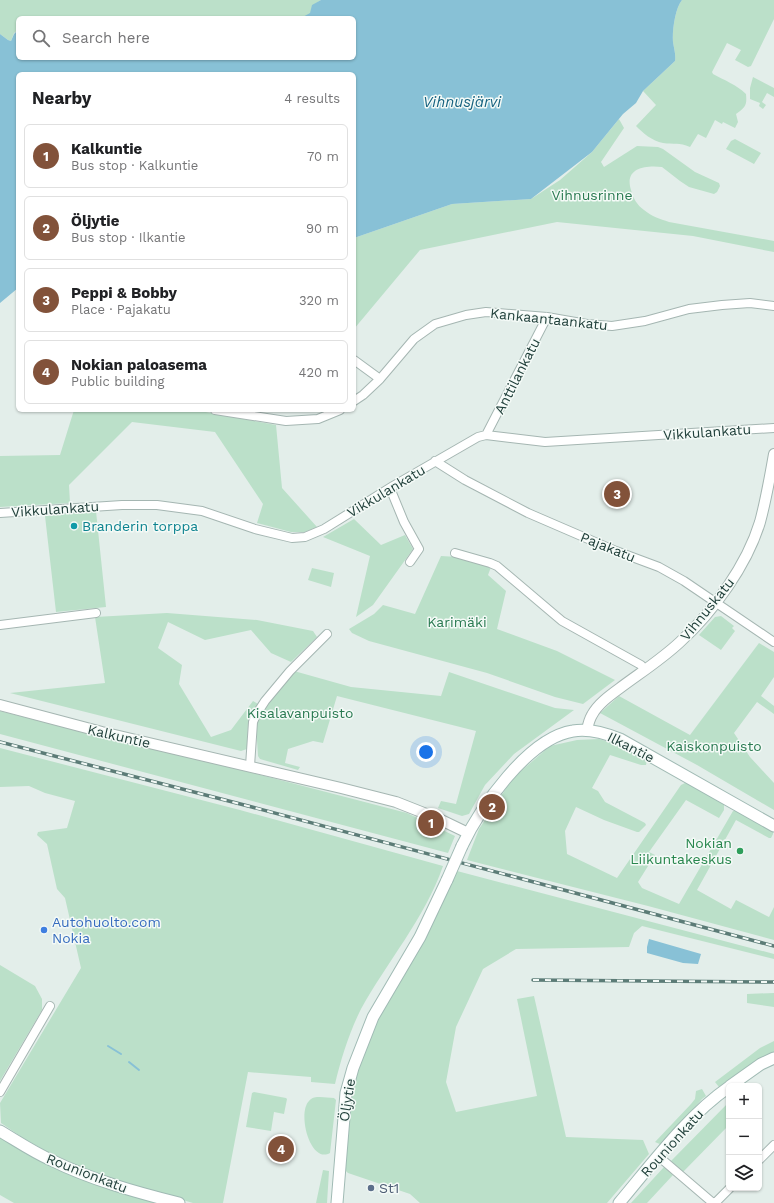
<!DOCTYPE html>
<html lang="en">
<head>
<meta charset="utf-8">
<style>
	:root { --surface:#fff; --page:#f2f2f2; --text:#202124; --muted:#757577; --line:#e0e0e0; --accent:#82523a }
	body { margin:0; font-family:"Work Sans",sans-serif; background:var(--page); color:var(--text) }
	.controls { position:absolute; right:12px; bottom:12px; display:grid; overflow:hidden; border-radius:6px; box-shadow:0 1px 3px #0004 }
	.controls button { width:36px; height:36px; display:grid; place-items:center; padding:0; border:0; border-bottom:1px solid var(--line); background:var(--surface); color:var(--text); font:20px sans-serif }
	.you { position:absolute; left:426px; top:752px; width:14px; height:14px; margin:-10px; border:3px solid #fff; border-radius:50%; background:#1a73e8; box-shadow:0 0 0 6px #1a73e833 }
	.badge { display:grid; place-items:center; width:26px; height:26px; border-radius:50%; background:var(--accent); color:#fff; font-size:13px; font-weight:700 }
	.pin { position:absolute; translate:-50% -50%; border:2px solid #fff; box-shadow:0 1px 4px #0006 }
	.list { margin:0; padding:0; list-style:none }
	h2 { display:flex; justify-content:space-between; align-items:center; height:52px; margin:0; padding:0 16px; font-size:17px }
	h2 small { font-size:13px; font-weight:400; color:var(--muted) }
	.list li { display:grid; grid-template-columns:26px 1fr auto; gap:12px; align-items:center; box-sizing:border-box; height:64px; margin:0 8px 8px; padding:0 8px; border:1px solid var(--line); border-radius:6px }
	.list b { display:block; font-size:15px; white-space:nowrap }
	.list p { margin:0; font-size:13px; white-space:nowrap; color:var(--muted) }
	.list em { font-size:13px; font-style:normal; color:var(--muted) }
	.icon { flex:none; width:22px; height:22px; fill:none; stroke:currentColor; stroke-width:2; stroke-linecap:round; stroke-linejoin:round }
	.map { position:relative; flex:none; width:774px; height:1203px; overflow:hidden }
	.search { position:absolute; background:var(--surface); box-shadow:0 1px 3px #0004; left:16px; top:16px; width:340px; height:44px; display:flex; align-items:center; gap:10px; box-sizing:border-box; padding:0 14px; border-radius:6px; color:var(--muted); font-size:15px }
	.panel { position:absolute; background:var(--surface); box-shadow:0 1px 3px #0004; left:16px; top:72px; width:340px; height:340px; border-radius:6px }
	.map>svg:first-child { display:block }
</style>
</head>
<body>
<div class="map">
<svg width="774" height="1203" viewBox="0 0 774 1203">
	<rect width="100%" height="100%" fill="#e3eeea"/>
	<!-- green -->
	<path fill="#bbe0c9" d="M0 0H321L315 4 310 14 301 18H18V30L14 33 11 41 8 40 0 34Z
		M682 0H774V19L751 66 748 67 735 60 741 50 727 43 712 72 713 74C724 80 737 85 746 94 747 105 746 107 736 114L738 122 735 128 723 122 722 124 715 120 706 138 698 134 690 147C679 142 674 145 663 143 652 141 643 133 636 126L656 105 643 91 675 61C676 53 674 49 673 42 672 32 675 8 682 0Z
		M753 77 774 88V97L767 93 762 102 766 105 763 109 759 106 760 103 750 99V88Z
		M619 119 624 128 601 162 604 167 637 146 658 147 663 149 695 172 719 183 720 186 717 192 714 194 689 187 680 181 662 167C645 165 624 168 631 190 633 198 637 205 644 210 651 216 660 219 669 222L774 241V252L693 236 557 222 420 250 354 329V238L452 204 531 199 560 180 592 152Z
		M735 139 761 153 754 164 726 149 731 141Z
		M74 410H195L276 425 282 488 317 527 305 532H291L257 523 263 504 215 432 132 422 69 485 70 503 0 507V456L60 455Z
		M96 511 106 607 56 612 45 516Z
		M354 519 381 545 405 535 413 549 373 605 356 617 370 556 323 537Z
		M441 556 458 557 491 567 488 575 506 591 497 629 557 651 615 680 583 704 555 697 487 673 369 641 352 633 349 629 374 614 383 605 415 614Z
		M312 568 334 573 331 587 308 580Z
		M167 613 257 620 313 631 317 637 291 662 271 653 251 630 205 640 168 622 158 648 182 665 179 684 211 737 231 730 253 701 258 704 248 724 247 749 241 751 10 693 105 683 95 617Z
		M721 616 734 626 732 628 735 631 721 650 699 635 715 617Z
		M759 643 774 652V677L761 696 774 706V714L757 702 734 733 750 757 774 783V810L697 765 600 713 619 696 690 735Z
		M294 671 351 687 441 696 449 672 555 708 574 710 514 754 485 785 469 814 462 816 438 808 441 801 456 804 476 731 337 696 323 743 313 741 288 749 285 763 300 767 298 770 260 759 258 756 256 725 263 710Z
		M0 711 103 737 253 773 407 813 455 836 448 853 0 734Z
		M599 739 622 746 647 760 646 765H641L610 755 592 788 598 791 605 802 645 823 646 825 639 832H637L604 820 576 807 565 831 567 854 617 878 681 785 685 783 691 784 724 803V810L719 818 686 800 649 852 655 855 638 882 642 888 679 904 733 811H737L773 831V834L771 838H769L736 820 697 890 731 909 736 900 769 917 774 907V940L648 906 467 860 479 829 513 778 550 746 577 740Z
		M0 748 240 810 443 866C425 918 387 962 361 1009 349 1033 341 1059 335 1084L311 1082V1077L248 1072 223 1203H193L98 1175 44 1150 23 1138 1 1123 0 1103 81 968 65 898 57 889 47 844 37 835 38 832 67 828 75 801 45 793 29 786 0 787Z
		M457 871 774 954V959L642 926 634 933 629 947 516 949 483 969 456 1027 446 1082 456 1112 537 1096 517 999 534 996 566 1137 643 1140 649 1154 607 1203H420L410 1194 348 1173 345 1170 344 1165 352 1093 359 1066 385 1002 410 963 433 923Z
		M0 965 35 986 42 999V1010L0 1081Z
		M774 993V1007L747 1003V994Z
		M774 1041V1052L762 1058 719 1087 715 1082 760 1048Z
		M702 1089 706 1096 702 1099 662 1145 655 1142 691 1104 695 1099 696 1091Z
		M254 1092 286 1098 287 1099 284 1114 274 1112 271 1131 246 1127 252 1093Z
		M320 1097 334 1098 336 1100 330 1153C310 1164 297 1113 309 1101 312 1097 316 1097 320 1097Z
		M729 1102V1125L683 1172 671 1161Z
		M0 1135 163 1203H14L0 1195Z
		M664 1167 673 1175 647 1203H631Z
		M323 1170 329 1171 327 1203H316Z"/>
	<!-- water -->
	<path fill="#88c1d6" d="M321 0H682C675 8 672 32 673 42 674 49 676 54 675 61L643 91 636 103 623 114 592 152 531 199 452 204 354 238V74H18V288L0 303V34L8 40 11 41 14 34 18 30V58H354V18H301L310 13 312 5Z
		M649 939 701 954 698 964 683 963 647 953V947Z"/>
	<g fill="none" stroke-linecap="round" stroke-linejoin="round">
		<!-- stream -->
		<path stroke="#88c1d6" stroke-width="2" d="M108 1046 121 1054
			M129 1062 139 1070"/>
		<defs>
			<path id="minor" d="M354 360 380 379
				M354 401 363 395 380 379 414 339 435 324 466 315 486 312 547 317 587 324 612 326 645 321 689 309 722 305 750 303 774 306
				M215 410 286 421 318 419 340 410
				M486 435 547 317
				M435 461 465 480 528 513 616 551 659 567 684 581 774 642
				M390 488 404 522 419 549 410 562
				M0 513 122 505H157L202 511 255 529 292 538 305 537 324 529 393 486 478 437 486 435 545 442 774 428
				M455 553 490 563 497 566 562 621 641 665 644 669
				M0 625 96 613
				M250 766 253 722 256 715 265 701 290 671 327 634
				M0 1092 50 1006
				M658 1156 713 1203
				M759 1160 774 1145
				M715 1203 730 1188"/>
			<path id="tertiary" d="M0 705 102 732 341 788 396 802 439 819 468 833
				M587 730C588 725 589 720 592 715 598 704 609 696 620 688 640 673 662 659 680 642 713 612 747 565 760 522 766 500 770 477 774 454"/>
			<path id="secondary" d="M462 846C480 808 528 738 573 731 589 728 605 733 620 739L774 826
				M730 1086 761 1064 774 1058
				M0 1131C17 1141 33 1152 51 1160 92 1180 135 1192 179 1203
				M337 1203 346 1093 353 1068 373 1017 420 937 447 880
				M619 1203C651 1165 688 1115 729 1087"/>
		</defs>
		<!-- minor casing -->
		<use href="#minor" stroke="#a5b6b2" stroke-width="10"/>
		<!-- tertiary casing -->
		<use href="#tertiary" stroke="#a5b6b2" stroke-width="12"/>
		<!-- secondary casing -->
		<use href="#secondary" stroke="#a0bab4" stroke-width="13"/>
		<!-- minor -->
		<use href="#minor" stroke="#fff" stroke-width="8"/>
		<!-- tertiary -->
		<use href="#tertiary" stroke="#fff" stroke-width="10"/>
		<!-- secondary -->
		<use href="#secondary" stroke="#fff" stroke-width="11"/>
		<defs>
			<path id="rail" d="M0 742 252 807 774 946
				M533 980 774 982"/>
		</defs>
		<!-- rail casing -->
		<use href="#rail" stroke="#5c7c77" stroke-width="3.5"/>
		<!-- rail -->
		<use href="#rail" stroke="#f4faf7" stroke-width="2" stroke-dasharray="6" stroke-linecap="butt"/>
		<defs>
			<path id="secondary-bridge" d="M447 880 462 846"/>
		</defs>
		<!-- secondary-bridge casing -->
		<use href="#secondary-bridge" stroke="#a0bab4" stroke-width="13" stroke-linecap="butt"/>
		<!-- secondary-bridge -->
		<use href="#secondary-bridge" stroke="#fff" stroke-width="11"/>
	</g>
	<!-- markers -->
	<circle fill="#0f9aa8" stroke="#f4faf7" stroke-width="1.5" cx="74" cy="526" r="4"/>
	<circle fill="#2e9e5b" stroke="#f4faf7" stroke-width="1.5" cx="740" cy="851" r="4"/>
	<circle fill="#3f7fe0" stroke="#f4faf7" stroke-width="1.5" cx="44" cy="930" r="4"/>
	<circle fill="#5c6f8a" stroke="#f4faf7" stroke-width="1.5" cx="371" cy="1188" r="4"/>
	<g text-anchor="middle" dominant-baseline="central" stroke-width="3" stroke-linejoin="round" paint-order="stroke">
		<!-- park labels -->
		<g font-size="14" fill="#297a51" stroke="#f4faf7">
			<text x="592" y="195">Vihnusrinne</text>
			<text x="457" y="622">Karimäki</text>
			<text x="300" y="713">Kisalavanpuisto</text>
			<text x="714" y="746">Kaiskonpuisto</text>
		</g>
		<!-- street labels -->
		<g font-size="14" fill="#21403b" stroke="#f4faf7">
			<text transform="translate(549 319) rotate(6)">Kankaantaankatu</text>
			<text transform="translate(517 376) rotate(-63)">Anttilankatu</text>
			<text transform="translate(707 432) rotate(-4)">Vikkulankatu</text>
			<text transform="translate(386 491) rotate(-31)">Vikkulankatu</text>
			<text transform="translate(55 509) rotate(-4)">Vikkulankatu</text>
			<text transform="translate(608 547) rotate(22)">Pajakatu</text>
			<text transform="translate(707 609) rotate(-51)">Vihnuskatu</text>
			<text transform="translate(119 736) rotate(13)">Kalkuntie</text>
			<text transform="translate(631 747) rotate(27)">Ilkantie</text>
			<text transform="translate(347 1100) rotate(-81)">Öljytie</text>
			<text transform="translate(672 1143) rotate(-48)">Rounionkatu</text>
			<text transform="translate(87 1173) rotate(21)">Rounionkatu</text>
		</g>
		<!-- culture labels -->
		<g font-size="14" fill="#0d838f" stroke="#f4faf7" text-anchor="start">
			<text x="82" y="526">Branderin torppa</text>
		</g>
		<!-- leisure labels -->
		<g font-size="14" fill="#27864d" stroke="#f4faf7" text-anchor="end">
			<text x="732" y="843">Nokian<tspan x="732" dy="16">Liikuntakeskus</tspan></text>
		</g>
		<!-- shop labels -->
		<g font-size="14" fill="#366cbe" stroke="#f4faf7" text-anchor="start">
			<text x="52" y="922">Autohuolto.com<tspan x="52" dy="16">Nokia</tspan></text>
		</g>
		<!-- service labels -->
		<g font-size="14" fill="#4e5e75" stroke="#f4faf7" text-anchor="start">
			<text x="379" y="1188">St1</text>
		</g>
		<!-- water labels -->
		<g font-size="15" font-style="italic" fill="#176380" stroke="#f4faf7">
			<text x="462" y="102">Vihnusjärvi</text>
		</g>
	</g>
</svg>
<div class="controls">
<button>+</button>
<button>−</button>
<button><svg class="icon" aria-label="layers" viewBox="0 0 24 24"><path d="M12 4l9 5-9 5-9-5zM3 14l9 5 9-5"/></svg></button>
</div>
<div class="you"></div>
<div class="pin badge" style="left:431px;top:823px">1</div>
<div class="pin badge" style="left:492px;top:807px">2</div>
<div class="pin badge" style="left:617px;top:494px">3</div>
<div class="pin badge" style="left:281px;top:1149px">4</div>
<div class="search"><svg class="icon" aria-label="search" viewBox="0 0 24 24"><circle cx="10" cy="10" r="6"/><path d="M15 15l6 6"/></svg>Search here</div>
<section class="panel">
<h2>Nearby<small>4 results</small></h2>
<ul class="list">
<li><span class="badge">1</span><div><b>Kalkuntie</b><p>Bus stop · Kalkuntie</p></div><em>70 m</em></li>
<li><span class="badge">2</span><div><b>Öljytie</b><p>Bus stop · Ilkantie</p></div><em>90 m</em></li>
<li><span class="badge">3</span><div><b>Peppi &amp; Bobby</b><p>Place · Pajakatu</p></div><em>320 m</em></li>
<li><span class="badge">4</span><div><b>Nokian paloasema</b><p>Public building</p></div><em>420 m</em></li>
</ul>
</section>
</div>
</body>
</html>
